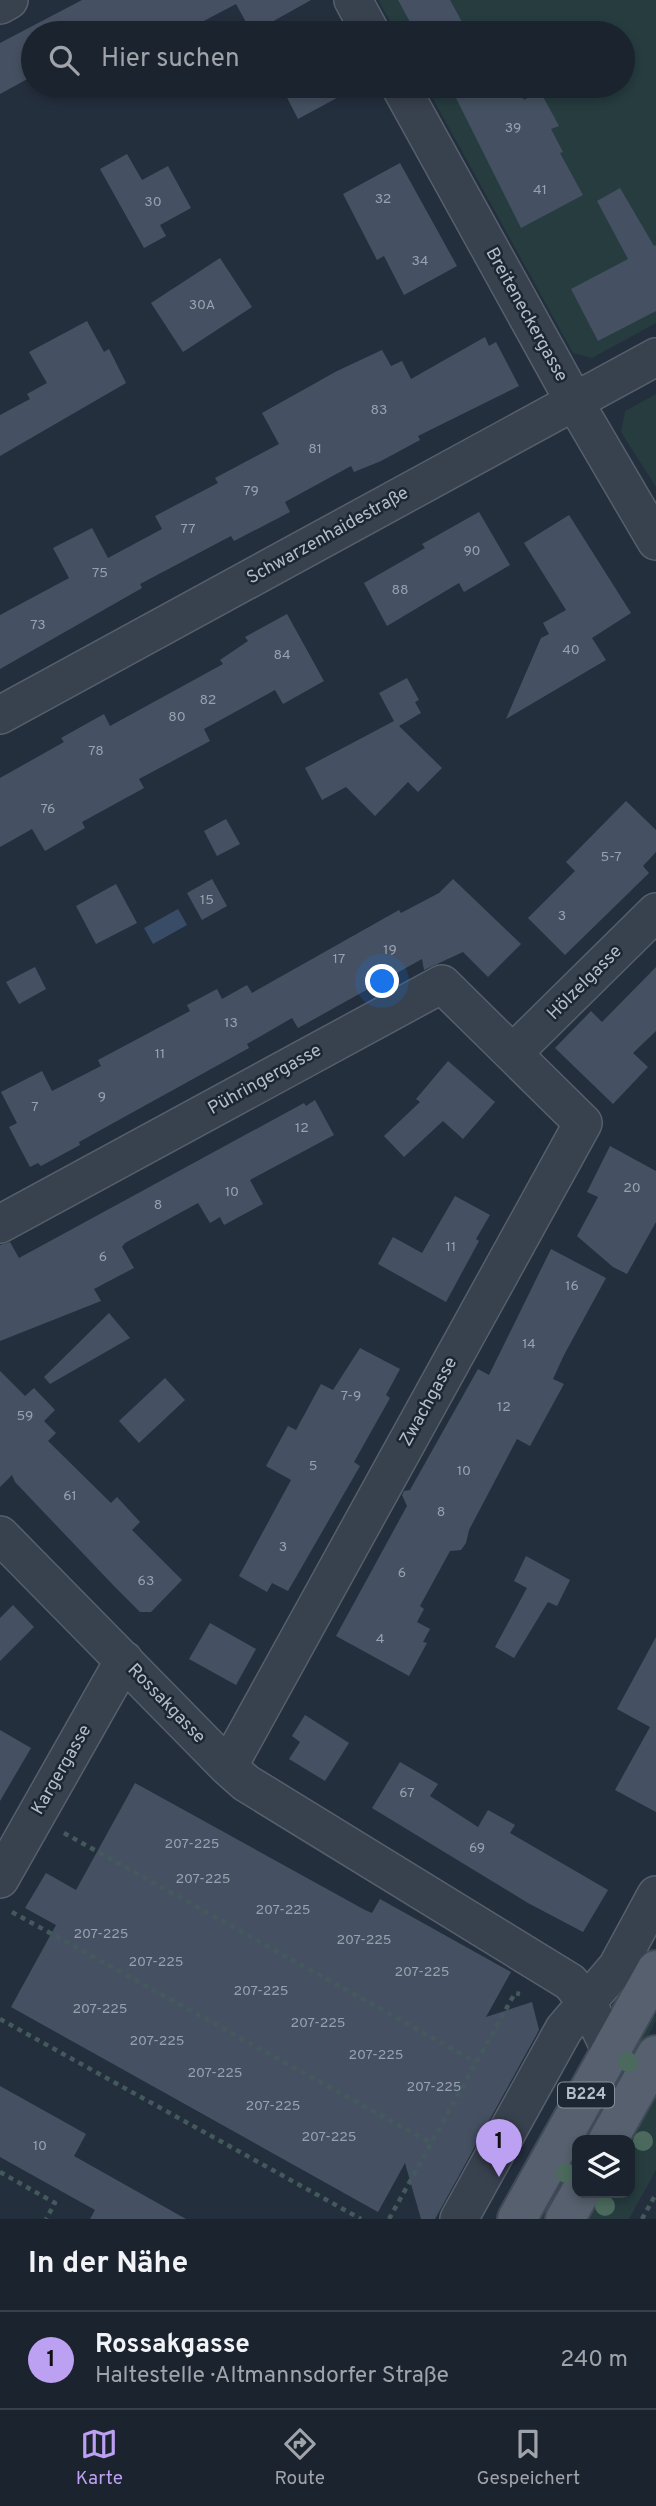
<!DOCTYPE html>
<html lang="de">
<head>
<meta charset="utf-8">
<style>
	:root { --surface:#1b232e; --page:#242b36; --text:#f1f3f6; --muted:#a0a4aa; --line:#39404a; --accent:#bca0f2 }
	body { margin:0; font-family:Overpass,sans-serif; background:var(--page); color:var(--text) }
	.controls { position:absolute; right:21px; bottom:21px; display:grid; overflow:hidden; border-radius:14px; box-shadow:0 4px 10px #0003 }
	.controls button { width:63px; height:63px; display:grid; place-items:center; padding:0; border:0; border-bottom:2px solid var(--line); background:var(--surface); color:var(--text); font:35px sans-serif }
	.you { position:absolute; left:383px; top:982px; width:24px; height:24px; margin:-18px; border:5px solid #fff; border-radius:50%; background:#1a73e8; box-shadow:0 0 0 10px #1a73e833 }
	.badge { display:grid; place-items:center; width:46px; height:46px; border-radius:50%; background:var(--accent); color:#111; font-size:23px; font-weight:700 }
	.pin { position:absolute; translate:-50% -58px; filter:drop-shadow(0 2px 4px #0008) }
	.pin::after { content:''; position:absolute; top:37px; width:24px; height:21px; background:inherit; clip-path:polygon(0 0,100% 0,50% 100%) }
	.list { margin:0; padding:0; list-style:none }
	h2 { display:flex; justify-content:space-between; align-items:center; height:91px; margin:0; padding:0 28px; font-size:30px }
	h2 small { font-size:23px; font-weight:400; color:var(--muted) }
	.list li { display:grid; grid-template-columns:46px 1fr auto; gap:21px; align-items:center; box-sizing:border-box; height:98px; padding:0 28px; border-top:2px solid var(--line) }
	.list b { display:block; font-size:26px; white-space:nowrap }
	.list p { margin:0; font-size:23px; white-space:nowrap; color:var(--muted) }
	.list em { font-size:23px; font-style:normal; color:var(--muted) }
	.icon { flex:none; width:38px; height:38px; fill:none; stroke:currentColor; stroke-width:2; stroke-linecap:round; stroke-linejoin:round }
	.map { position:relative; flex:none; width:656px; height:2219px; overflow:hidden }
	.search { position:absolute; background:var(--surface); box-shadow:0 4px 10px #0003; left:21px; right:21px; top:21px; height:77px; display:flex; align-items:center; gap:18px; box-sizing:border-box; padding:0 24px; border-radius:38px; color:var(--muted); font-size:26px }
	.sheet { height:189px; background:var(--surface) }
	nav { display:flex; justify-content:space-around; align-items:center; box-sizing:border-box; height:98px; border-top:2px solid var(--line); background:var(--surface); font-size:19px; color:var(--muted) }
	nav a { display:grid; justify-items:center; gap:4px }
	nav .on { color:var(--accent) }
	.map>svg:first-child { display:block }
</style>
</head>
<body>
<div class="map">
<svg width="656" height="2219" viewBox="0 0 656 2219">
	<rect width="100%" height="100%" fill="#242f3e"/>
	<!-- green -->
	<path fill="#263c3f" d="M378 0H656V323L592 358 573 353 426 86H623V33H397Z
		M656 394V487L621 432 625 411Z
		M648 2013 656 2016V2021L591 2140H578Z
		M656 2094V2170L629 2219H587L601 2193H630V2141Z
		M577 2141V2165L547 2219H534Z"/>
	<!-- water -->
	<path fill="#394c67" d="M178 909 187 925 153 944 144 928Z"/>
	<!-- building -->
	<path fill="#455162" d="M82 0H311L252 33 236 4 181 33H175L169 21 146 33H33V76L0 94V43Z
		M398 0H450L468 33H416Z
		M281 86H359L298 119Z
		M450 86H517L524 100 540 91 559 126 551 129 563 152 560 153 583 195 521 228Z
		M127 154 142 180 168 166 191 208 160 225 166 236 144 248 100 169Z
		M400 163 457 266 404 295 384 256 377 260 343 194Z
		M620 188 654 246 656 245V311L598 341 571 289 628 259 597 201Z
		M220 258 252 307 183 352 151 303Z
		M87 321 104 352 109 349 126 383 0 456V415L30 399 27 394 47 383 29 352Z
		M485 337 489 346 496 342 519 386 418 436 420 440 381 461 354 472 351 466 285 502 290 512 234 541 231 536 140 584 142 588 0 669V615L69 578 53 548 92 528 108 558 162 529 155 516 218 483 215 478 279 444 262 413 337 371 382 350 391 366 402 361 411 379Z
		M479 512 510 565 464 592 459 583 387 626 364 583 425 548 422 544Z
		M569 515 631 613 592 638 606 660 506 719 541 638 549 634 543 623 566 610 524 543Z
		M287 614 324 681 283 704 275 690 204 729 210 741 139 779 144 788 82 822 85 828 45 851 32 829 0 847V778L64 742 61 738 104 714 110 726 223 664 220 660 248 641 245 637Z
		M407 678 419 700 415 702 421 713 399 726 442 768 418 792 408 782 375 816 346 787 322 800 305 768 394 721 379 693Z
		M626 801 656 830V852L643 866 649 873 565 955 528 918 575 871 566 862Z
		M226 819 240 844 217 856 204 831Z
		M212 879 227 906 202 920 187 893Z
		M453 879 521 944 488 977 463 952 424 970 422 959 298 1028 292 1018 247 1044 249 1048 79 1142 80 1145 41 1166 38 1163 30 1167 9 1127 17 1123 1 1092 42 1071 52 1091 101 1066 98 1060 190 1011 187 1005 217 989 222 999 247 985 252 993 399 910 401 913 439 893Z
		M116 884 137 923 96 944 76 906Z
		M35 967 46 989 19 1004 6 982Z
		M656 967V1031L633 1053 648 1067 613 1104 555 1048 591 1011 602 1022Z
		M448 1061 495 1102 463 1139 443 1121 404 1157 384 1136 420 1102 416 1099Z
		M315 1100 334 1135 250 1180 263 1204 224 1225 220 1217 210 1223 198 1203 125 1243 122 1247 134 1268 94 1289 101 1301 0 1341V1245L10 1242 19 1258 304 1103 306 1106Z
		M610 1146 656 1171V1222L627 1274 613 1267 577 1236 598 1197 587 1192Z
		M455 1196 490 1215 476 1239 479 1241 446 1302 378 1264 393 1237 422 1253Z
		M551 1249 606 1278 564 1355 553 1379 564 1384 530 1446 517 1439 469 1530 466 1543 461 1550 450 1551 420 1606 424 1609 417 1622 430 1629 423 1642 427 1643 409 1676 336 1636 407 1506 402 1495 404 1491 410 1490 478 1369 489 1375Z
		M109 1313 130 1338 50 1384 44 1377Z
		M360 1348 400 1369 386 1395 390 1398 354 1462 360 1466 288 1591 272 1583 267 1592 239 1576 291 1480 266 1466 288 1426 296 1430 321 1384 333 1390Z
		M0 1371 25 1396 34 1388 55 1410 44 1421 56 1433 48 1441 111 1503 117 1497 140 1522 132 1530 182 1580 151 1612H140L114 1586 15 1482 12 1475 0 1487Z
		M165 1378 185 1400 139 1443 119 1421Z
		M526 1556 570 1580 557 1606 548 1602 514 1658 495 1647 527 1588 514 1581Z
		M13 1605 34 1627 0 1661V1618Z
		M210 1623 256 1649 236 1685 189 1659Z
		M656 1637V1812L615 1790 650 1727 617 1709Z
		M305 1715 349 1743 325 1781 289 1759 300 1742 292 1736Z
		M0 1730 31 1748 0 1801Z
		M400 1762 438 1784 430 1796 478 1827 488 1810 515 1825 510 1833 608 1890 583 1932 528 1903 372 1808Z
		M135 1783 365 1910 372 1913 380 1899 511 1972 486 2017 532 2002 539 2030 435 2219H421L405 2163 378 2212 11 2007 56 1925 25 1908 46 1873 76 1890Z
		M0 2086 86 2134 74 2156 186 2219H90L95 2210 0 2157Z"/>
	<g fill="none" stroke-linecap="round" stroke-linejoin="round">
		<defs>
			<path id="street" d="M353 0 371 33
				M0 5 9 0
				M400 86 574 401 656 541
				M0 715 656 357
				M513 1053 656 912
				M0 1224 442 984 583 1123 228 1767
				M0 1535 228 1767 246 1783 570 1982 587 2002 611 2051
				M0 1879 124 1660
				M459 2219 564 2029 617 1967 656 1895"/>
			<path id="primary" d="M608 2140 656 2055
				M517 2219 656 1970
				M565 2219 580 2193"/>
		</defs>
		<!-- street casing -->
		<use href="#street" stroke="#565f6c" stroke-width="40"/>
		<!-- primary casing -->
		<use href="#primary" stroke="#414a57" stroke-width="42"/>
		<!-- path -->
		<path stroke="#44595c" stroke-width="4.5" stroke-dasharray="5 5" stroke-linecap="butt" d="M64 1833 476 2062
			M12 1912 431 2143
			M0 2019 361 2219
			M0 2172 55 2203 46 2219
			M389 2219 515 1993 520 1994
			M642 2219 656 2194"/>
		<!-- street -->
		<use href="#street" stroke="#38414e" stroke-width="37"/>
		<!-- primary -->
		<use href="#primary" stroke="#56606e" stroke-width="38"/>
	</g>
	<!-- trees -->
	<g fill="#4b6a5d">
		<circle cx="628" cy="2062" r="10"/>
		<circle cx="643" cy="2141" r="10"/>
		<circle cx="566" cy="2173" r="10"/>
		<circle cx="605" cy="2206" r="10"/>
	</g>
	<g text-anchor="middle" dominant-baseline="central" stroke-width="5" stroke-linejoin="round" paint-order="stroke">
		<!-- number labels -->
		<g font-size="14" fill="#98a1af">
			<text x="513" y="128">39</text>
			<text x="540" y="190">41</text>
			<text x="383" y="199">32</text>
			<text x="153" y="202">30</text>
			<text x="420" y="261">34</text>
			<text x="202" y="305">30A</text>
			<text x="379" y="410">83</text>
			<text x="315" y="449">81</text>
			<text x="251" y="491">79</text>
			<text x="188" y="529">77</text>
			<text x="472" y="551">90</text>
			<text x="100" y="573">75</text>
			<text x="400" y="590">88</text>
			<text x="38" y="625">73</text>
			<text x="571" y="650">40</text>
			<text x="282" y="655">84</text>
			<text x="208" y="700">82</text>
			<text x="177" y="717">80</text>
			<text x="96" y="751">78</text>
			<text x="48" y="809">76</text>
			<text x="611" y="857">5-7</text>
			<text x="207" y="900">15</text>
			<text x="562" y="916">3</text>
			<text x="390" y="950">19</text>
			<text x="339" y="959">17</text>
			<text x="231" y="1023">13</text>
			<text x="160" y="1054">11</text>
			<text x="102" y="1097">9</text>
			<text x="35" y="1107">7</text>
			<text x="302" y="1128">12</text>
			<text x="632" y="1188">20</text>
			<text x="232" y="1192">10</text>
			<text x="158" y="1205">8</text>
			<text x="451" y="1247">11</text>
			<text x="103" y="1257">6</text>
			<text x="572" y="1286">16</text>
			<text x="529" y="1344">14</text>
			<text x="351" y="1396">7-9</text>
			<text x="504" y="1407">12</text>
			<text x="25" y="1416">59</text>
			<text x="313" y="1466">5</text>
			<text x="464" y="1471">10</text>
			<text x="70" y="1496">61</text>
			<text x="441" y="1512">8</text>
			<text x="283" y="1547">3</text>
			<text x="402" y="1573">6</text>
			<text x="146" y="1581">63</text>
			<text x="380" y="1639">4</text>
			<text x="407" y="1793">67</text>
			<text x="192" y="1844">207-225</text>
			<text x="477" y="1848">69</text>
			<text x="203" y="1879">207-225</text>
			<text x="283" y="1910">207-225</text>
			<text x="101" y="1934">207-225</text>
			<text x="364" y="1940">207-225</text>
			<text x="156" y="1962">207-225</text>
			<text x="422" y="1972">207-225</text>
			<text x="261" y="1991">207-225</text>
			<text x="100" y="2009">207-225</text>
			<text x="318" y="2023">207-225</text>
			<text x="157" y="2041">207-225</text>
			<text x="376" y="2055">207-225</text>
			<text x="215" y="2073">207-225</text>
			<text x="434" y="2087">207-225</text>
			<text x="273" y="2106">207-225</text>
			<text x="329" y="2137">207-225</text>
			<text x="40" y="2146">10</text>
		</g>
		<!-- shield labels -->
		<rect fill="#1d2633" stroke="#878f9c" stroke-width="2" x="558" y="2082.5" width="56" height="25" rx="5"/>
		<g font-size="16" font-weight="bold" fill="#b4bcc9">
			<text x="586" y="2095">B224</text>
		</g>
		<!-- street labels -->
		<g font-size="18" fill="#b4bcc9" stroke="#1d2633">
			<text transform="translate(526 315) rotate(61)">Breiteneckergasse</text>
			<text transform="translate(328 536) rotate(-29)">Schwarzenhaidestraße</text>
			<text transform="translate(585 983) rotate(-45)">Hölzelgasse</text>
			<text transform="translate(265 1080) rotate(-29)">Pühringergasse</text>
			<text transform="translate(429 1402) rotate(-61)">Zwachgasse</text>
			<text transform="translate(166 1704) rotate(46)">Rossakgasse</text>
			<text transform="translate(62 1770) rotate(-60)">Kargergasse</text>
		</g>
	</g>
</svg>
<div class="controls">
<button><svg class="icon" aria-label="layers" viewBox="0 0 24 24"><path d="M12 4l9 5-9 5-9-5zM3 14l9 5 9-5"/></svg></button>
</div>
<div class="you"></div>
<div class="pin badge" style="left:499px;top:2177px">1</div>
<div class="search"><svg class="icon" aria-label="search" viewBox="0 0 24 24"><circle cx="10" cy="10" r="6"/><path d="M15 15l6 6"/></svg>Hier suchen</div>
</div>
<section class="sheet">
<h2>In der Nähe<small></small></h2>
<ul class="list">
<li><span class="badge">1</span><div><b>Rossakgasse</b><p>Haltestelle · Altmannsdorfer Straße</p></div><em>240 m</em></li>
</ul>
</section>
<nav>
<a class="on"><svg class="icon" aria-label="map" viewBox="0 0 24 24"><path d="M3 6l6-2 6 2 6-2v14l-6 2-6-2-6 2zM9 4v14M15 6v14"/></svg>Karte</a>
<a><svg class="icon" aria-label="directions" viewBox="0 0 24 24"><path d="M12 3l9 9-9 9-9-9zM9 14v-3h6M13 9l2 2-2 2"/></svg>Route</a>
<a><svg class="icon" aria-label="saved" viewBox="0 0 24 24"><path d="M7 4h10v16l-5-4-5 4z"/></svg>Gespeichert</a>
</nav>
</body>
</html>
